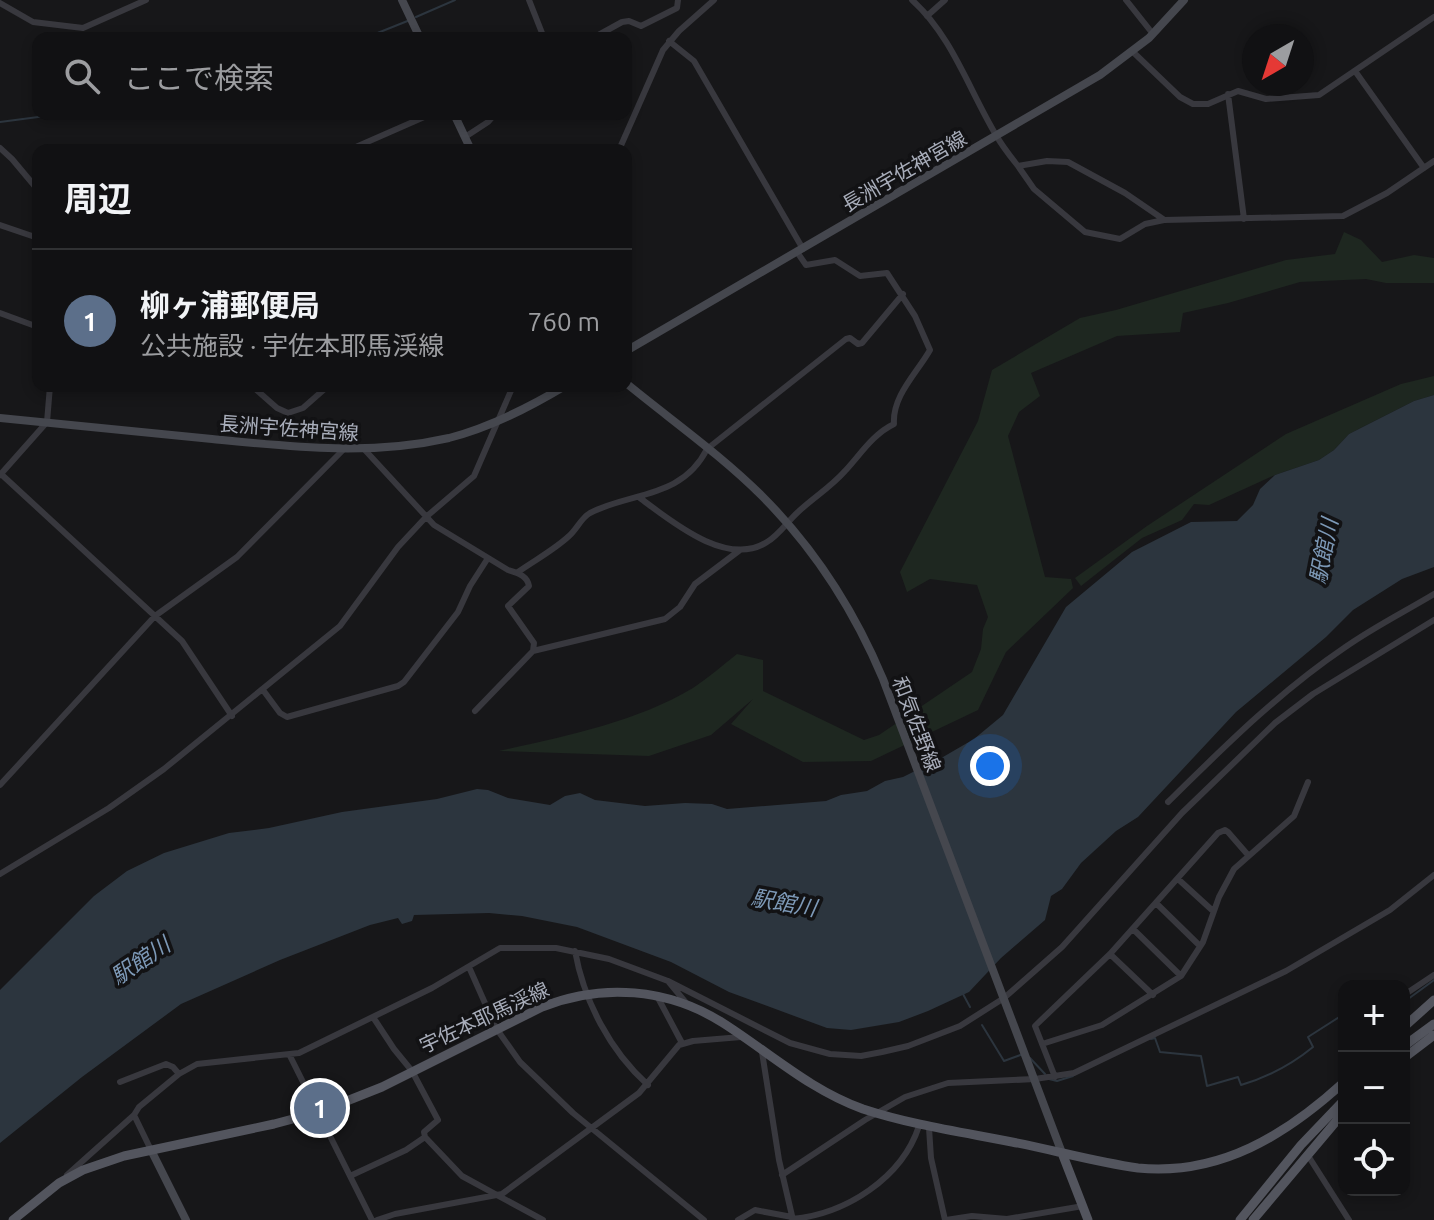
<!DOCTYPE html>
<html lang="ja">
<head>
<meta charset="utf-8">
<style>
	:root { --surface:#111113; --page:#1e1f21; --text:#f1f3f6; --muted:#9c9da0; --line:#303133; --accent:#fcc22c }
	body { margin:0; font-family:Ubuntu,"Noto Sans JP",sans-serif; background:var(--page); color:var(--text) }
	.controls { position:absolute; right:24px; bottom:24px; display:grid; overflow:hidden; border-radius:16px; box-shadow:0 4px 12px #0003 }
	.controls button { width:72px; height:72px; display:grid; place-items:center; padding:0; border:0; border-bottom:2px solid var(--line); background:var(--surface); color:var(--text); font:40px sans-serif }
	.compass { position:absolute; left:1242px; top:24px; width:72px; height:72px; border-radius:50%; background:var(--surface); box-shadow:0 4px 12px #0003; rotate:219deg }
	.you { position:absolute; left:990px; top:766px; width:28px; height:28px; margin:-20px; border:6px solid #fff; border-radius:50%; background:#1a73e8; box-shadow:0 0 0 12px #1a73e833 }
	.badge { display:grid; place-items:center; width:52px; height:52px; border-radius:50%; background:var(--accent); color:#fff; font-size:26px; font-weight:700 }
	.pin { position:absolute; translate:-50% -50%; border:4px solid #fff; box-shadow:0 2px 8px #0006 }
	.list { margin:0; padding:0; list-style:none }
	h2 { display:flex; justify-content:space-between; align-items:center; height:104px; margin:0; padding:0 32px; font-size:34px }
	h2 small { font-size:26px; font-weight:400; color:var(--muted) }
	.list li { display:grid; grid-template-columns:52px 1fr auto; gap:24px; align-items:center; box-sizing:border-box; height:144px; padding:0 32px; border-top:2px solid var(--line) }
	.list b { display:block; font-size:30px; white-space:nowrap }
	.list p { margin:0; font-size:26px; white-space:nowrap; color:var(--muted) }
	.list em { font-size:26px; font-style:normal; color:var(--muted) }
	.icon { flex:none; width:44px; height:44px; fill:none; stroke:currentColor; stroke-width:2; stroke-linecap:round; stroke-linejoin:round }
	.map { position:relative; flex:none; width:1434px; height:1220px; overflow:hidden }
	.search { position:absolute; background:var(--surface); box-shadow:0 4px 12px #0003; left:32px; top:32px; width:600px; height:88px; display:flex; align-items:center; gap:20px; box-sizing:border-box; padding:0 28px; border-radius:16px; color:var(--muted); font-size:30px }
	.panel { position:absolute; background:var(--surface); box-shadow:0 4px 12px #0003; left:32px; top:144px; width:600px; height:248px; border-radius:16px }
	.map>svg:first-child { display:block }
</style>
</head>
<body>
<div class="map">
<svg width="1434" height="1220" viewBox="0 0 1434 1220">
	<rect width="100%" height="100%" fill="#171719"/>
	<!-- green -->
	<path fill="#1e2720" d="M1344 232 1361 240 1382 262 1414 255 1434 258V283H1386L1366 279 1300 282 1228 303 1183 313 1180 332 1117 336 1031 373 1040 396 1019 412 1008 436 1045 577 1071 579 1073 588 1006 652 978 710 871 761 803 762 731 724 753 699 711 735 649 756 499 751C565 736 634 723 693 688 708 678 723 665 737 654L763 660V691L864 740 879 735 972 672 981 649 983 629 988 617 977 585 930 579 907 592 900 572 978 421 992 370 1080 318 1116 310 1286 260 1335 254Z
		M1434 376V395L1414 401 1349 434 1334 450 1319 460 1275 475 1209 505 1194 504 1182 520 1142 538 1081 586 1075 578 1147 526 1286 434 1401 384Z"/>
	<!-- water -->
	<path fill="#2c353e" d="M1434 395V567L1402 579 1353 610 1326 637 1236 712 1138 817 1116 831 1081 863 1062 889 1051 896 1045 920 1001 958 969 992 928 1011 899 1022 851 1030 827 1028 729 992 671 962 577 927 522 916 489 913 414 915 412 921 402 924 398 918 370 925 280 960 181 1004 82 1077 0 1143V990L94 896 127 871 164 853 229 833 269 828 342 812 437 799 477 789 488 790 508 798 550 805 565 796 580 793 595 800 645 806 685 803 712 804 727 809 826 801 841 795 867 791 885 781 903 777 943 757 974 739 1003 715 1066 607 1132 552 1191 522 1237 521 1253 505 1260 489 1275 475 1319 460 1334 450 1349 434 1414 401Z"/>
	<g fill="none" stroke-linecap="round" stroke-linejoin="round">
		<!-- stream -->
		<path stroke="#2c353e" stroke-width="2" d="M416 17 455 0
			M365 38 410 20
			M0 122 61 114
			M963 994 970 1007
			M1404 1002 1434 980
			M982 1025 1004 1061 1023 1054
			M1151 1039 1155 1038 1160 1052 1201 1056 1207 1086 1238 1077 1241 1085C1268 1077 1291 1065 1313 1047L1308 1037 1344 1014
			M1030 1058 1045 1074
			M1049 1079 1057 1081 1073 1076"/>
		<!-- street -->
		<path stroke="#38383e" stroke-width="6" d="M529 0 544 38
			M912 0C952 36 969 90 996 135 1002 146 1010 156 1018 166L1047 161 1068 162 1125 193 1163 219
			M1126 0 1153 34
			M0 3 33 22 83 28 146 0
			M927 16 945 0
			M593 38 622 22 629 21 641 26 677 8 678 0
			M669 41 694 61 803 249
			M1132 51 1180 97 1193 104H1208L1238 91 1266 99 1319 95 1434 17
			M1355 71 1424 168
			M1228 94 1244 219
			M465 137 488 122 495 114
			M0 148 12 159 38 190
			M349 150 431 114
			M619 150 663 50 679 31 714 0
			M1018 166 1034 189 1085 232 1120 239 1145 224 1164 220 1343 216 1387 193 1434 161
			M0 225 38 238
			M0 313 38 327
			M252 386 277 408 288 413 303 408 328 386
			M364 449 434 525 508 570C517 573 527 575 529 586L508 606 534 643 533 651 475 711
			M1 474 182 641 232 716
			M0 475 47 422 50 386
			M640 498C671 521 727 568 767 542 779 535 788 521 798 512 814 497 831 487 845 471 860 455 873 434 894 424 892 396 917 373 930 350L915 316 887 273 860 276 835 260 806 265 797 252
			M518 572C535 560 554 550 569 536 577 529 581 518 590 513 630 492 682 499 707 449L846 339 850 338 858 344 862 343 903 294
			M533 651 665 619 680 607 695 584 740 550
			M263 690 280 713 287 717 398 686 404 682 458 612 470 586 488 558
			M0 785 155 616 237 557 344 449
			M1168 802C1224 747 1279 692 1344 648 1372 628 1404 612 1434 594
			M0 874 109 808 164 769 340 626 398 547 426 517 474 476 513 386
			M1178 879 1213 911
			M1156 903 1200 946
			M1133 929 1181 976
			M575 951C584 1001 610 1051 648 1085
			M1110 954 1153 995
			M469 967 496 1028 520 1062 573 1113 704 1220
			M668 981 790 1043 830 1054 861 1056 882 1052 908 1046 960 1026 1004 998 1062 947 1182 813 1275 723 1313 694 1434 620
			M1404 995 1434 975
			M657 996 682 1043
			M373 1017 394 1049 412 1071 438 1120 424 1132 425 1137 462 1176 543 1220
			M1042 1044 1102 1025 1181 976 1203 942 1219 897 1234 869 1294 816 1308 782
			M762 1052 779 1160 793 1220
			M290 1056 372 1220
			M1055 1077 1035 1026 1037 1024 1110 954 1218 833 1225 830 1228 832 1248 855
			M120 1082 166 1064 173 1067 179 1074
			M134 1115 151 1150
			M929 1128 931 1158 945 1220
			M1307 1154 1349 1220
			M67 1175 134 1115 139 1107 179 1074 197 1064 299 1053 432 988 500 948H556L609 959 668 981 687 1004
			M782 1175 865 1120 905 1097 948 1083 1035 1079 1074 1073 1286 971 1390 910 1434 875
			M350 1176 406 1150 425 1137
			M792 1219C846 1214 902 1178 919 1126
			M377 1220 395 1214 502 1194 639 1093 679 1045 693 1041 741 1037
			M738 1220 755 1210 792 1217
			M946 1220 972 1216 1007 1219 1083 1206"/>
		<!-- secondary -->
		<path stroke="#45474e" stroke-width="8" d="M402 0 420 38
			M454 114 471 150
			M626 351 1100 75 1149 38 1184 0
			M626 383C671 420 721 455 762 496 815 549 854 610 883 679L1062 1153
			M0 418C71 425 142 432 212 439 292 447 370 456 449 438 491 427 528 408 565 386
			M151 1150 186 1220"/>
		<!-- primary -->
		<path stroke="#53555e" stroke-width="9" d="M1404 1027 1434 1000
			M1404 1046 1434 1024
			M1404 1058 1434 1035
			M1062 1153 1088 1220
			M13 1220 59 1183 83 1170 124 1156 274 1124 319 1112 382 1087 542 1007C602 983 668 988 723 1023 770 1053 810 1090 863 1109 912 1125 961 1132 1012 1142 1054 1150 1095 1162 1138 1168 1220 1176 1286 1135 1344 1082
			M1240 1220 1301 1145 1344 1100
			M1253 1220 1344 1112"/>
	</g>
	<g text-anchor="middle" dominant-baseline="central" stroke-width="7" stroke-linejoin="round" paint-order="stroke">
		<!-- street labels -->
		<g font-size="20" fill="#a8adba" stroke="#121214">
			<text transform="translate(904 171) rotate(-30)">長洲宇佐神宮線</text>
			<text transform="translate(289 428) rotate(4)">長洲宇佐神宮線</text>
			<text transform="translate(917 724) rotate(69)">和気佐野線</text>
			<text transform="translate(484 1017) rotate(-25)">宇佐本耶馬渓線</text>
		</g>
		<!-- water labels -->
		<g font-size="22" font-style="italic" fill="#7d99b7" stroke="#121214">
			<text transform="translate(1323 551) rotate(-79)">駅館川</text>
			<text transform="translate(784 902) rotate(10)">駅館川</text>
			<text transform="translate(140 960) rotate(-34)">駅館川</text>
		</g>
	</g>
</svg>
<div class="controls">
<button>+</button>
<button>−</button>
<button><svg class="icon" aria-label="locate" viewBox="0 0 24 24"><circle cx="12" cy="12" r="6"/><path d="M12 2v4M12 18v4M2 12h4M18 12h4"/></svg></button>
</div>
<svg class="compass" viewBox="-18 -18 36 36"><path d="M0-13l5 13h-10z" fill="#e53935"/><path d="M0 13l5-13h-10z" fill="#9c9da0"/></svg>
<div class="you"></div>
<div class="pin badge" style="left:320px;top:1108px;background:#5c6f8a">1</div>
<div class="search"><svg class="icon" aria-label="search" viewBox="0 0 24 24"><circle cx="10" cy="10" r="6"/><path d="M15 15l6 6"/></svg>ここで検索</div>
<section class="panel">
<h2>周辺<small></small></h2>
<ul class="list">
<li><span class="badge" style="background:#5c6f8a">1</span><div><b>柳ヶ浦郵便局</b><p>公共施設 · 宇佐本耶馬渓線</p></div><em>760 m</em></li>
</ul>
</section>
</div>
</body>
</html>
